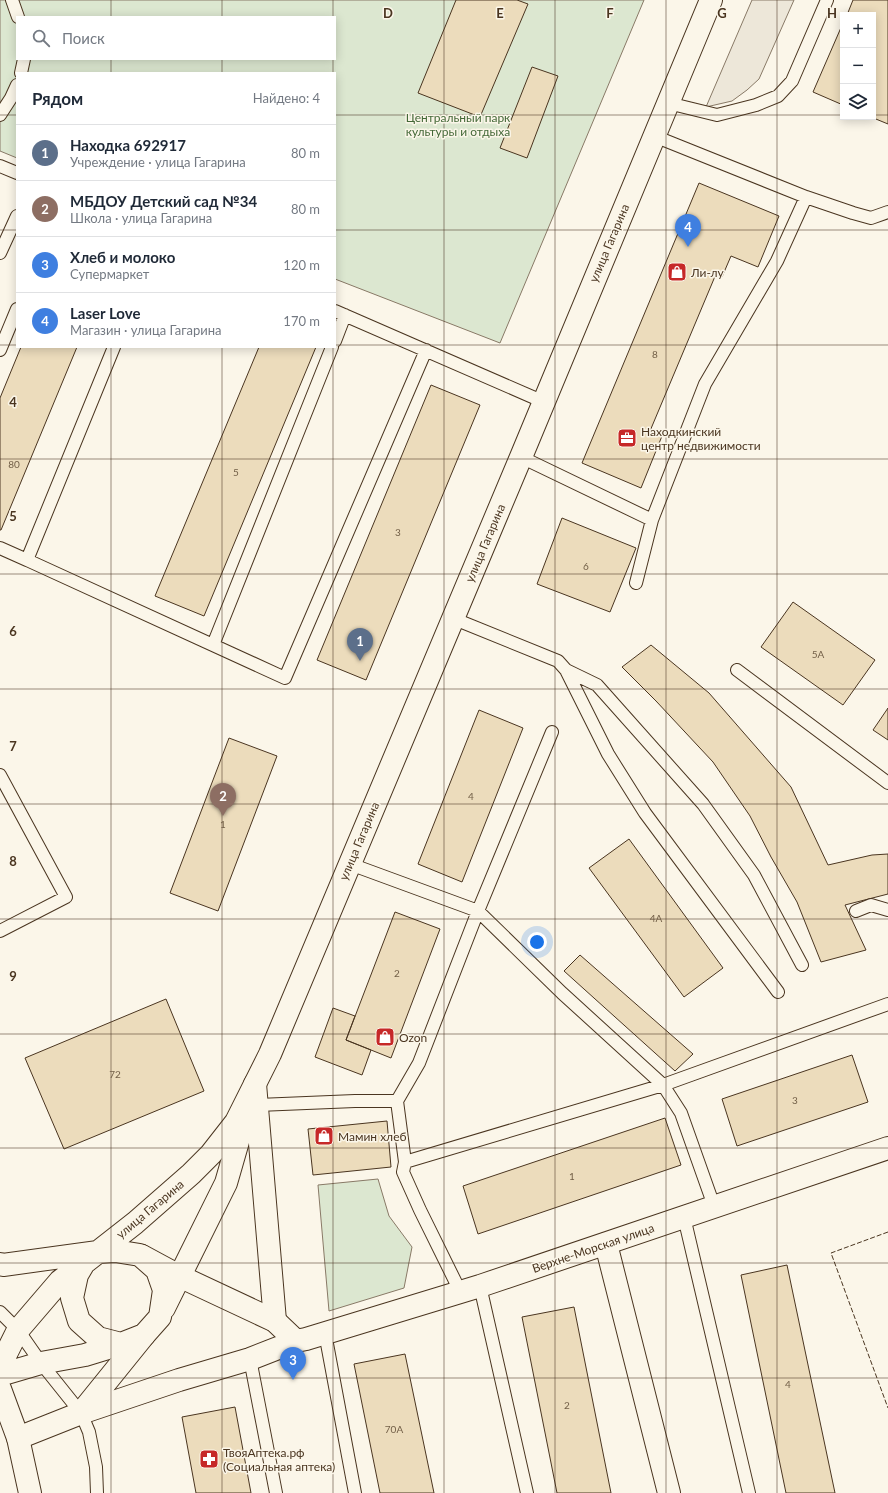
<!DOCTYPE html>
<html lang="ru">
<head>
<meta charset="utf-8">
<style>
	:root { --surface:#fff; --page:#f2f2f3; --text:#1f2937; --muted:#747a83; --line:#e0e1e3; --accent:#db2777 }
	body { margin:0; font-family:Lato,sans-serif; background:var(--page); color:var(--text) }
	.controls { position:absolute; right:12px; top:12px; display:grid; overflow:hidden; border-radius:0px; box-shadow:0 2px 10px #0003 }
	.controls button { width:36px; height:36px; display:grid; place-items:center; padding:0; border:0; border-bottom:1px solid var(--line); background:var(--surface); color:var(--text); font:20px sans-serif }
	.you { position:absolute; left:537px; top:942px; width:14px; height:14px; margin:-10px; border:3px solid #fff; border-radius:50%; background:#1a73e8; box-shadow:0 0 0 6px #1a73e833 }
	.badge { display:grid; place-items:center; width:26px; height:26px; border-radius:50%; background:var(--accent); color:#fff; font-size:13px; font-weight:700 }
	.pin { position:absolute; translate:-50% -33px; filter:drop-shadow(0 1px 2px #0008) }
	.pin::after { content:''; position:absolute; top:21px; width:14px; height:12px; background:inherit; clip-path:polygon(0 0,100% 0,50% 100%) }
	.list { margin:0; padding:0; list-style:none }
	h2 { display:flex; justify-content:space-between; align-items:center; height:52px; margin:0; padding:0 16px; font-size:17px }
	h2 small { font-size:13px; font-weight:400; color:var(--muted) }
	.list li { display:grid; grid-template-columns:26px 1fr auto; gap:12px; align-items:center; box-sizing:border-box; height:56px; padding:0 16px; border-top:1px solid var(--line) }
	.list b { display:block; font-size:15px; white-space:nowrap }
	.list p { margin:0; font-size:13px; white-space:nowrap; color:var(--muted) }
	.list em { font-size:13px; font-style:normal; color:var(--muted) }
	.icon { flex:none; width:22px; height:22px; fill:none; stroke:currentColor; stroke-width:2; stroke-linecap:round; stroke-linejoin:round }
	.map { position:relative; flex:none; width:888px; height:1493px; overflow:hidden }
	.search { position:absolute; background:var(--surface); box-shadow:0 2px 10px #0003; left:16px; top:16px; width:320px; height:44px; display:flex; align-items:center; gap:10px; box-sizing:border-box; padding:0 14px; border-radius:0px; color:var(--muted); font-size:15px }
	.panel { position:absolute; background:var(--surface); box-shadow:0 2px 10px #0003; left:16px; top:72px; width:320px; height:276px; border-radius:0px }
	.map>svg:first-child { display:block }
</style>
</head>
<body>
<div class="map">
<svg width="888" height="1493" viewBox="0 0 888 1493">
	<rect width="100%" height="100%" fill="#fbf6e9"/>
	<!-- green -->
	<path fill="#dce7d0" stroke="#887966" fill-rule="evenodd" d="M0 0H644L500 343 335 279V73H17V158L0 151ZM17 17H335V59H17Z
		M378 1179 389 1216 412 1247 404 1288 329 1311 318 1185Z"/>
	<!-- parking -->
	<path fill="#ede7d9" stroke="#887966" d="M752 0H794L759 79 747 90 732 101 706 107Z"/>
	<!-- building -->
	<path fill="#ecdcbc" stroke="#4a3520" d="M456 0H517L528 4 480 117 418 93Z
		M853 0H888V124L871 117H873V15H847Z
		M843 23V105L813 92Z
		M532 67 558 76 527 158 500 148Z
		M699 183 779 216 758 267 731 256 722 277 716 274 650 431 662 436 641 488 582 463Z
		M21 347H77L1 530H0V398Z
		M259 347H316L204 616 155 596Z
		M431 385 480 405 366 680 317 660Z
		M562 518 636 548 610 612 537 584Z
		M793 602 875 660 843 705 761 647Z
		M651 645 709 693 791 787 828 865 872 855 888 854V894L845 905 866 950 821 962 797 902 771 857 750 816 713 762 656 701 622 667Z
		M888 708V740L873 730Z
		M479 710 523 728 462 882 418 864Z
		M229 738 277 756 218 911 170 893Z
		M629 839 723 968 684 997 589 868Z
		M395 912 440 929 391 1058 346 1040Z
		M580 955 693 1054 675 1071 564 971Z
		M166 999 204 1091 64 1149 25 1058Z
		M333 1008 355 1016 346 1040 371 1050 362 1075 315 1057Z
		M852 1055 868 1102 737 1146 722 1099Z
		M665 1118 681 1165 478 1234 463 1186Z
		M387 1121 391 1167 313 1175 308 1129Z
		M787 1265 835 1493H786L741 1275Z
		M574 1307 611 1493H557L522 1317Z
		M405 1354 434 1493H380L354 1364Z
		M235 1407 251 1493H196L182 1417Z"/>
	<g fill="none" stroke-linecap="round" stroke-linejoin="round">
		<defs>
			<path id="service" d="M12 0 18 17
				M21 73 24 59
				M668 103 717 115 756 105 778 96 792 81 827 0
				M0 115 11 98 17 85
				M654 136 806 197 853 213 871 218 888 212
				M0 166 17 173
				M0 253 17 216
				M335 311 544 402
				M335 341 345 315
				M114 347 27 560 285 678 426 350
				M0 350 17 309
				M521 457 652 520 705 384 777 261 806 197
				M0 548 27 560
				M636 583 652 520
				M452 618 558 661 566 670 608 754 645 813 778 992
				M213 645 332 347
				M566 670 597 685 703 804 754 875 802 965
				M737 670 888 783
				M0 775 66 897 0 931
				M350 864 478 911 562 993 663 1085 681 1113 714 1206
				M856 911 871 905 888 910
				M397 1101 419 1063 478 911 552 732
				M258 1105 355 1101H397L405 1162
				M684 1217 749 1493
				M480 1286 527 1493
				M460 1291 420 1210 403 1172 405 1162 663 1085 888 1004
				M0 1312 18 1330 41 1363 81 1413 89 1432 96 1467 97 1493
				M325 1333 355 1493
				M250 1359 276 1493"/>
			<path id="minor" d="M255 1084 275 1321
				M606 1244 669 1493"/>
			<path id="tertiary" d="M142 1256 179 1276 275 1321 296 1341
				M81 1413 144 1335
				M18 1438 81 1413 179 1380 250 1359 296 1341 306 1339 480 1286 888 1148"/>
			<path id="secondary" d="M115 1251 140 1255 157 1270 164 1290 160 1317 144 1335 121 1344 98 1338 79 1321 72 1298 77 1275 84 1263 98 1252Z
				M0 1264 3 1265 98 1252 135 1223 191 1174 211 1154 236 1122 270 1054 521 457 711 0
				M164 1308 226 1183 245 1117
				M0 1366 18 1330 60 1281 83 1264
				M0 1375 41 1363 85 1355 121 1344"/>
			<path id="primary" d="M0 1389 18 1438 30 1493"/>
		</defs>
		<!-- service casing -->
		<use href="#service" stroke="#4a3520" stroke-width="14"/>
		<!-- minor casing -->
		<use href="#minor" stroke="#4a3520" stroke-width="24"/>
		<!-- tertiary casing -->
		<use href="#tertiary" stroke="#4a3520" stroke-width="24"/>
		<!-- secondary casing -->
		<use href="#secondary" stroke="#4a3520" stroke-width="24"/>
		<!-- primary casing -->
		<use href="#primary" stroke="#4a3520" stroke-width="24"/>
		<!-- service -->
		<use href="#service" stroke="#fbf6e9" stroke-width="12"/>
		<!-- minor -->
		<use href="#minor" stroke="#fbf6e9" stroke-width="22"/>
		<!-- tertiary -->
		<use href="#tertiary" stroke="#fbf6e9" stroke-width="22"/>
		<!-- secondary -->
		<use href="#secondary" stroke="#fbf6e9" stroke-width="22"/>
		<!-- primary -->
		<use href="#primary" stroke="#fbf6e9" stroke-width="22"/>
		<!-- fence -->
		<path stroke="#4a3520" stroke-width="1" stroke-dasharray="5 2" stroke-linecap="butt" d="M888 1232 831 1253 888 1408"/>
	</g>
	<!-- grid -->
	<path fill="none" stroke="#4a3520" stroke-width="1" stroke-opacity="0.55" d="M111 0V17M222 0V17M333 0V17M444 0V1493M555 0V1493M666 0V1493M777 0V1493M111 59V73M222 59V73M333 59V73M0 115H17M335 115H843M873 115H888M0 230H17M335 230H888M0 345H17M335 345H888M111 347V1493M222 347V1493M333 347V1493M0 459H888M0 574H888M0 689H888M0 804H888M0 919H888M0 1034H888M0 1148H888M0 1263H888M0 1378H888"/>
	<!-- icons -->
	<defs>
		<symbol id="shop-square" viewBox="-11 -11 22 22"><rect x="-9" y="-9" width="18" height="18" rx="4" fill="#c62828" stroke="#fbf6e9"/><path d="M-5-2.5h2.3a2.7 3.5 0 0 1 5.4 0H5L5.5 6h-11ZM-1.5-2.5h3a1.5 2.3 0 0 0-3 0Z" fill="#fff"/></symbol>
		<symbol id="office-square" viewBox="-11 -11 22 22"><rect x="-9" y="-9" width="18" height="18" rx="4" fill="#c62828" stroke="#fbf6e9"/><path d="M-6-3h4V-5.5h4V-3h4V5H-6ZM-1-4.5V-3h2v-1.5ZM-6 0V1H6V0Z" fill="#fff"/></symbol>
		<symbol id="pharmacy-square" viewBox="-11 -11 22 22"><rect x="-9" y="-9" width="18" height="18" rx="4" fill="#c62828" stroke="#fbf6e9"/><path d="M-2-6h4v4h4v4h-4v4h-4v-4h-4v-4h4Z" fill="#fff"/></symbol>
	</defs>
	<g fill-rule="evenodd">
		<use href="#shop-square" x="666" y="261" width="22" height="22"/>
		<use href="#office-square" x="616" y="427" width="22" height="22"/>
		<use href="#shop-square" x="374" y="1026" width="22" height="22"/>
		<use href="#shop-square" x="313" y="1125" width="22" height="22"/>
		<use href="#pharmacy-square" x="198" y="1448" width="22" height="22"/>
	</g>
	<g text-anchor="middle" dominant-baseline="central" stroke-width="3" stroke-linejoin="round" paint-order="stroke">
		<!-- number labels -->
		<g font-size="10" fill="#725f47">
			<text x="655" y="354">8</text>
			<text x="14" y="464">80</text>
			<text x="236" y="472">5</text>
			<text x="398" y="532">3</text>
			<text x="586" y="566">6</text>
			<text x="818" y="654">5А</text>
			<text x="471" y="796">4</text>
			<text x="223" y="824">1</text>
			<text x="656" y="918">4А</text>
			<text x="397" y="973">2</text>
			<text x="115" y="1074">72</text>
			<text x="795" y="1100">3</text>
			<text x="572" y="1176">1</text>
			<text x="788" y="1384">4</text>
			<text x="567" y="1405">2</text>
			<text x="394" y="1429">70А</text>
		</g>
		<!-- park labels -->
		<g font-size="12" fill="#436837" stroke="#fbf6e9">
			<text x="458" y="117">Центральный парк<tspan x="458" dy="14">культуры и отдыха</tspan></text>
		</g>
		<!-- street labels -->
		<g font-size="12" fill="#4a3520" stroke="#fbf6e9">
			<text transform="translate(609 243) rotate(-67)">улица Гагарина</text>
			<text transform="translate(485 543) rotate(-67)">улица Гагарина</text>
			<text transform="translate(359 841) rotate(-67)">улица Гагарина</text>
			<text transform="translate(150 1209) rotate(-40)">улица Гагарина</text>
			<text transform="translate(593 1248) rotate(-19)">Верхне-Морская улица</text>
		</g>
		<!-- poi labels -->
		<g font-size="12" fill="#4a3520" stroke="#fbf6e9" text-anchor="start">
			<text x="691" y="272">Ли-лу</text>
			<text x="641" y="431">Находкинский<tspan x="641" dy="14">центр недвижимости</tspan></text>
			<text x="399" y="1037">Ozon</text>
			<text x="338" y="1136">Мамин хлеб</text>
			<text x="223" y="1452">ТвояАптека.рф<tspan x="223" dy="14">(Социальная аптека)</tspan></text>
		</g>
	</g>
	<g font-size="13" text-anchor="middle" font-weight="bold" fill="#4a3520" stroke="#fbf6e9" stroke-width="3" stroke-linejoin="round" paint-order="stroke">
		<text x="388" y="18">D</text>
		<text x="500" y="18">E</text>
		<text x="610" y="18">F</text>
		<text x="722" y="18">G</text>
		<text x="832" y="18">H</text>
		<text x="13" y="407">4</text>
		<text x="13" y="521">5</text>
		<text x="13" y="636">6</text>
		<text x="13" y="751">7</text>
		<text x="13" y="866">8</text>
		<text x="13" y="981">9</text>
	</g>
</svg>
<div class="controls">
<button>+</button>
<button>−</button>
<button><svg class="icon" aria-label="layers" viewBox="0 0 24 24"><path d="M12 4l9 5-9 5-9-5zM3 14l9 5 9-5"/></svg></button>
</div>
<div class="you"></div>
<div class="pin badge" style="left:360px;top:661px;background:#5c6f8a">1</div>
<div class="pin badge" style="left:223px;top:816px;background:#8d6e63">2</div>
<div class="pin badge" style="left:293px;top:1380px;background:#3f7fe0">3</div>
<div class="pin badge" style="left:688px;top:247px;background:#3f7fe0">4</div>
<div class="search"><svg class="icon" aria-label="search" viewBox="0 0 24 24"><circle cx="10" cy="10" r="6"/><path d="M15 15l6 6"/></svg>Поиск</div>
<section class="panel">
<h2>Рядом<small>Найдено: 4</small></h2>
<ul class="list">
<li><span class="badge" style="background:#5c6f8a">1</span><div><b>Находка 692917</b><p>Учреждение · улица Гагарина</p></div><em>80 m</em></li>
<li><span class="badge" style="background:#8d6e63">2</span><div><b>МБДОУ Детский сад №34</b><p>Школа · улица Гагарина</p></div><em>80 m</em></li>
<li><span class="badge" style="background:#3f7fe0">3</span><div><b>Хлеб и молоко</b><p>Супермаркет</p></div><em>120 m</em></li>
<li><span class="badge" style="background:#3f7fe0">4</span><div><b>Laser Love</b><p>Магазин · улица Гагарина</p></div><em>170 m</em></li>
</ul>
</section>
</div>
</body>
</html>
